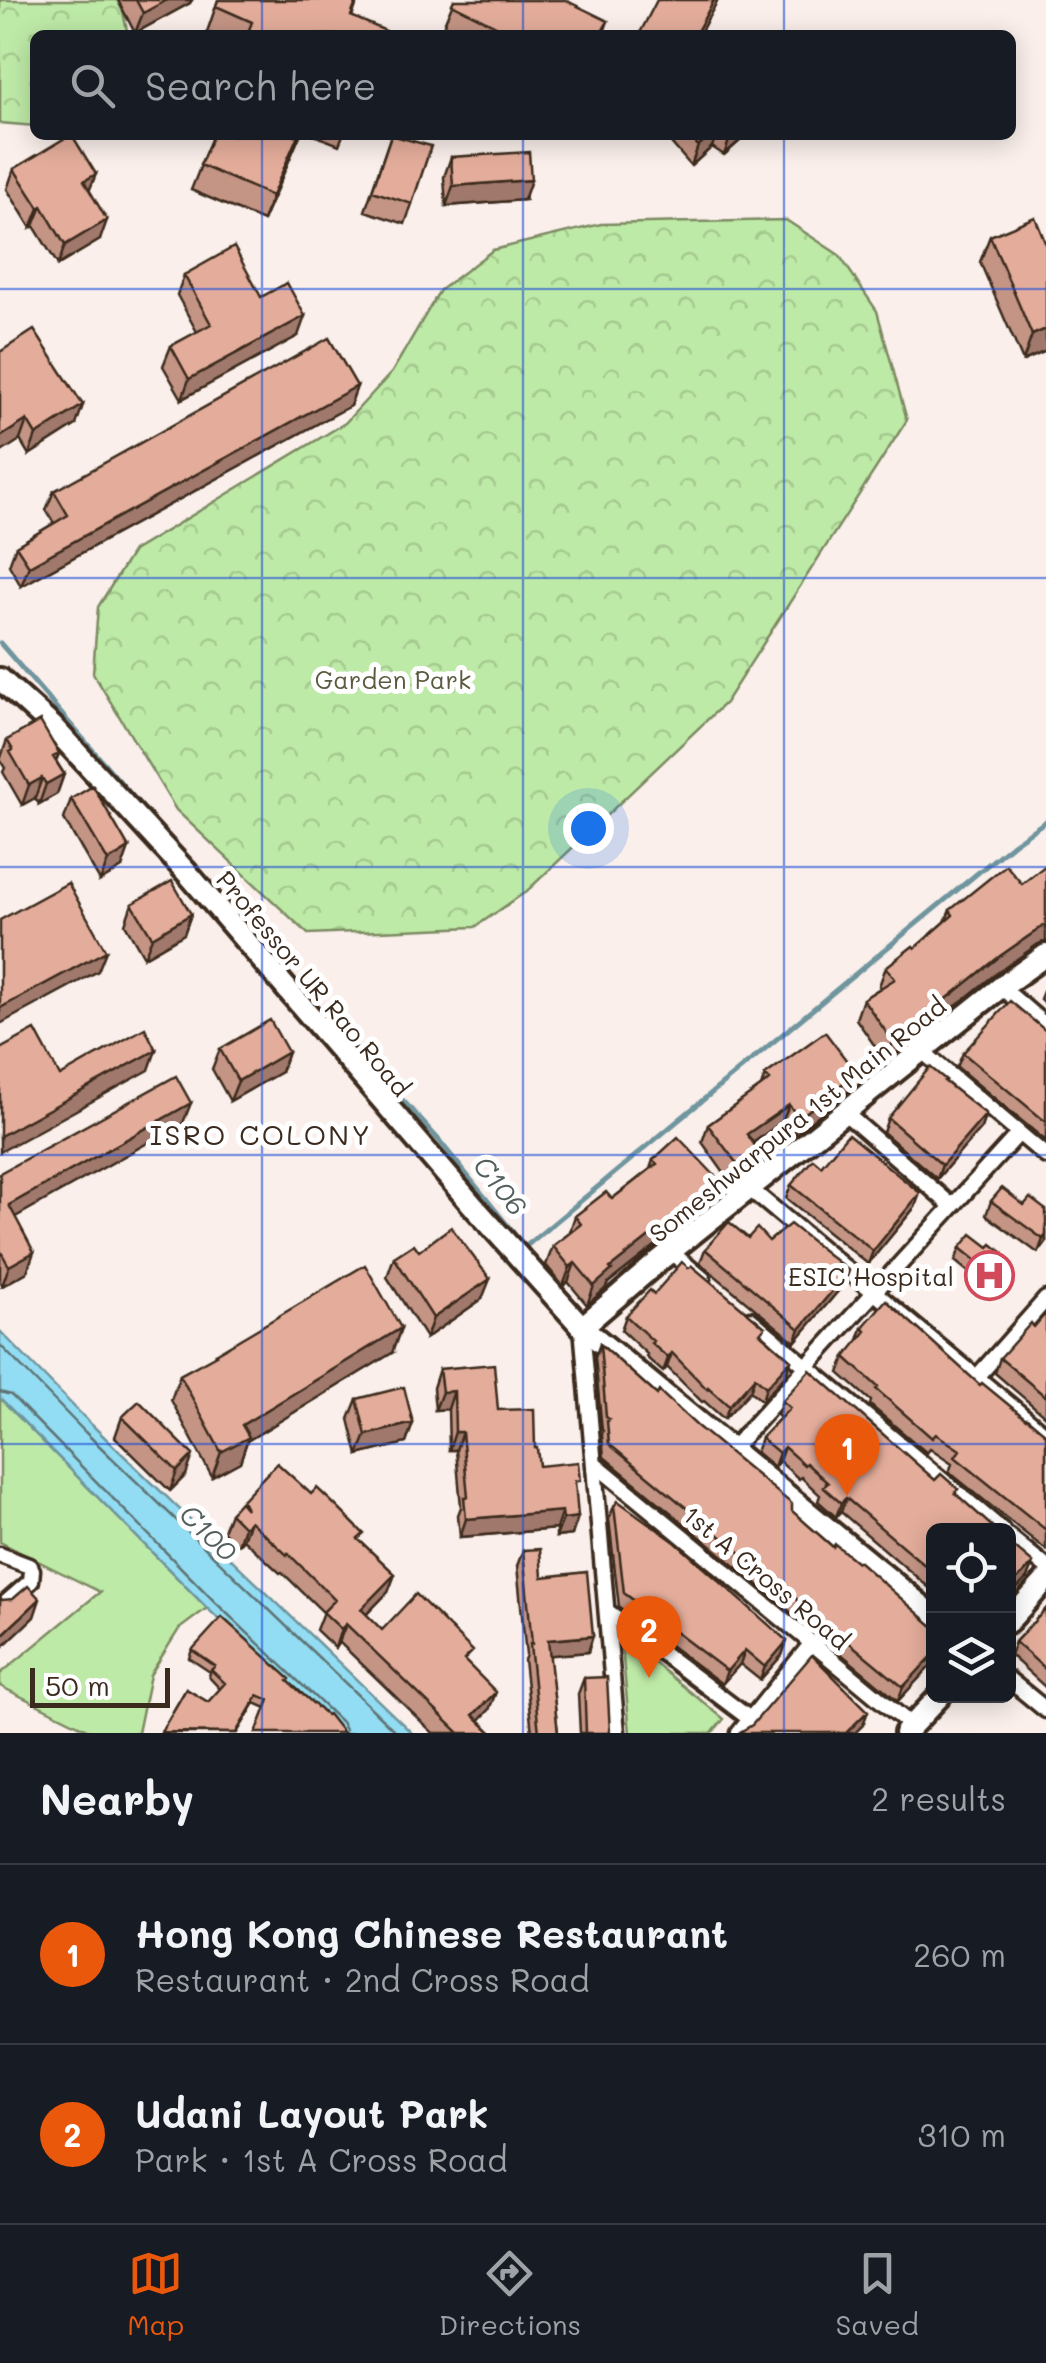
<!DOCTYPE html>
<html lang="en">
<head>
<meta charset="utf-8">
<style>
	:root { --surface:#171b24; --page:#242831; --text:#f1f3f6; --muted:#9ea1a6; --line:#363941; --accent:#ea580c }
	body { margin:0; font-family:Mali,sans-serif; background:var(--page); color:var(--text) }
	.controls { position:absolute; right:30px; bottom:30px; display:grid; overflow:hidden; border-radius:15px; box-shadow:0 5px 25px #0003 }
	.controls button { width:90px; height:90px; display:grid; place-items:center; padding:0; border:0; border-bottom:2px solid var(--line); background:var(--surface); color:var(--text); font:50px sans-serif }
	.scale { position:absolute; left:30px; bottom:25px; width:140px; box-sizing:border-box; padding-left:10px; border:5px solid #3b2a1e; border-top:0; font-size:28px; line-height:35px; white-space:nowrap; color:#3b2a1e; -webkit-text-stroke:8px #fff; paint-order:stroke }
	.you { position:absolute; left:588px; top:828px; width:35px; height:35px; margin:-25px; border:8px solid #fff; border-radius:50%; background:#1a73e8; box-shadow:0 0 0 15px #1a73e833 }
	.badge { display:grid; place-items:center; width:65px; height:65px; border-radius:50%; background:var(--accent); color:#fff; font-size:32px; font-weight:700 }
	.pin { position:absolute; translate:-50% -82px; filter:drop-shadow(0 2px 5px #0008) }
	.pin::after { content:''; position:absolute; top:52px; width:35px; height:30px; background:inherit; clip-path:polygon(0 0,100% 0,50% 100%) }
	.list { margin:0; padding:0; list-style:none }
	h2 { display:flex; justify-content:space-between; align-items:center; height:130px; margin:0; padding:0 40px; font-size:42px }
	h2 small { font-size:32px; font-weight:400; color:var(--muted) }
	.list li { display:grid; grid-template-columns:65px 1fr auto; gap:30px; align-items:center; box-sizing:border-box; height:180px; padding:0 40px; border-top:2px solid var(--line) }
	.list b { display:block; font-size:38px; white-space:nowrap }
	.list p { margin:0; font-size:32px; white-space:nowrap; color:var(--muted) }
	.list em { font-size:32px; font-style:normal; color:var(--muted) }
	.icon { flex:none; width:55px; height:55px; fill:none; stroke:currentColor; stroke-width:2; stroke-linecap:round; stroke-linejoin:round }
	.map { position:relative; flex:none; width:1046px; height:1733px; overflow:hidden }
	.search { position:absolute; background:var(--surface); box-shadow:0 5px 25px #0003; left:30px; right:30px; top:30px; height:110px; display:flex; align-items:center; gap:25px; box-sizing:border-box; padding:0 35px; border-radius:15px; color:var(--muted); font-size:38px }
	.sheet { height:490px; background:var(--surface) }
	nav { display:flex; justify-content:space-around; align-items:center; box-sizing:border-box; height:140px; border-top:2px solid var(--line); background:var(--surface); font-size:28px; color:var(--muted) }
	nav a { display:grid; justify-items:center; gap:5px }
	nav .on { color:var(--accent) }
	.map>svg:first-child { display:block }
</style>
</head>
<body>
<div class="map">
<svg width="1046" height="1733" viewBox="0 0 1046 1733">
	<defs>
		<pattern id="forest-crowns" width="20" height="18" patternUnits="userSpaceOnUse" patternTransform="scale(2.5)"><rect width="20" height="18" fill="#beeaa7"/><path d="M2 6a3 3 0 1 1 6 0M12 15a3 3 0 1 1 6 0" fill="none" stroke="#a4c98f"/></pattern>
	</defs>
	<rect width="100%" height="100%" fill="#faefeb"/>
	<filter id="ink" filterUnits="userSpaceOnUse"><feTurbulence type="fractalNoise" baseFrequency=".01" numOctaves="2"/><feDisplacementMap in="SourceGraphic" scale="20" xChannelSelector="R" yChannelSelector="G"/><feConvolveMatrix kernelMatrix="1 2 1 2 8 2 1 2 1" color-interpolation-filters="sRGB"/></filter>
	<g filter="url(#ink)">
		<!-- green -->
		<path fill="#beeaa7" stroke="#7c8a62" stroke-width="2.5" d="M0 1398 207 1608 179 1629 150 1675 138 1733H95L0 1686V1674L100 1592 0 1542Z
			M621 1636 724 1719 712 1733H630Z"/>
		<!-- forest -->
		<path fill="url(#forest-crowns)" stroke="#7c8a62" stroke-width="2.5" d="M0 0H117L123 12 128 35H35V126L0 123Z
			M786 220 839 255 877 311 907 420 725 703 527 891 475 927 308 934 176 810 93 673 98 607 133 551 345 423 392 372 440 290 493 250 601 224Z"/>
		<!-- water -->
		<path fill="#92ddf3" stroke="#6f959e" stroke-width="2.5" d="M0 1331 92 1425 412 1733H338L207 1608 0 1398Z"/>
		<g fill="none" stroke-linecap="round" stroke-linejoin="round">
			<!-- shore -->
			<path stroke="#5e7273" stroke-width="2.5" d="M0 1345 85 1432 397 1733
				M0 1392 11 1395 214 1601 341 1722 345 1730"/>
			<!-- stream -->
			<path stroke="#6f959e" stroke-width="5" d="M0 643 174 844
				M273 958 438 1139 525 1247 1014 843 1046 821"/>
			<defs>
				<path id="street" d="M1001 987 1046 1026
					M922 1051 1046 1156
					M845 1113 952 1206
					M750 1189 1046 1435
					M671 1252 703 1279
					M750 1319 1002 1530
					M582 1327 617 1733
					M977 1377 1046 1299
					M730 1451 1019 1133
					M594 1463 912 1726
					M1008 1536 1046 1567
					M0 1555 29 1566 32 1570 31 1581 0 1608
					M607 1611 750 1719
					M1008 1679 1046 1710
					M739 1733 812 1643"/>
				<path id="secondary" d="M0 679 53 727 190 876 475 1208 582 1327 934 1616
					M582 1327 660 1260 1001 987 1046 955
					M1008 1622 1046 1580
					M905 1733 940 1696"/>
			</defs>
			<!-- street casing -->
			<use href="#street" stroke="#3b2a1e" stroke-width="21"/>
			<!-- secondary casing -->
			<use href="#secondary" stroke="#3b2a1e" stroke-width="28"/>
			<!-- street -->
			<use href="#street" stroke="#fff" stroke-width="14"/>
			<!-- secondary -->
			<use href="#secondary" stroke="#fff" stroke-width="20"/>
		</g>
		<!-- wall -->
		<path fill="#c49585" stroke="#3b2a1e" stroke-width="2.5" d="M118 0H192L190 3 135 33Z
			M218 0H358L352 17 385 35H215L207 32Z
			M454 0 608 21 603 35H467L444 24Z
			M213 135H300L263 221 191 190Z
			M314 135H343L339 145Z
			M391 135 412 204 405 224 365 211Z
			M667 135H747L724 155 712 147 691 166 666 137Z
			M451 157 524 200 446 206 444 177Z
			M14 169 89 191 100 240 58 265 34 226 31 228 7 189Z
			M990 236 1046 351 1023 361 980 262Z
			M184 275 261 297 298 336 182 399 163 366 171 346 197 332 177 295Z
			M0 352 76 425 29 455 20 440Z
			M357 386 350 406 21 586 9 565 16 546 54 523 46 510 54 491Z
			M7 740 59 754 56 761 64 774 57 794 39 804 35 798 22 805 3 772 5 768 0 760Z
			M71 799 122 868 100 881 64 819Z
			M132 904 191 914 184 934 144 957 125 924Z
			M950 910 1046 941 1038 944 993 976 886 1062 856 1019 863 999 880 988 879 986 886 967 915 948 945 922Z
			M1046 984V1005L1040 999Z
			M1046 1031V1141L957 1067 963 1053Z
			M220 1049 288 1052 281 1072 230 1101 212 1069Z
			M765 1075 850 1090 793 1136 782 1122 753 1143 758 1150 752 1168 731 1183 702 1142 708 1125 761 1087Z
			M945 1082 981 1128 937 1179 883 1132 888 1118Z
			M183 1123 15 1217 27 1272 2 1286 0 1282V1173Z
			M653 1160 720 1181 713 1200 608 1283 605 1289 587 1305 568 1282 563 1286 546 1265 553 1246 569 1234 575 1216 612 1199 650 1169Z
			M821 1166 915 1207 868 1264 786 1198 791 1185Z
			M991 1201 1024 1205 1046 1210V1242L1038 1253 986 1215Z
			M748 1238 769 1241 844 1284 795 1342 700 1263 705 1249Z
			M989 1247 1003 1253 1001 1258 1011 1266 1006 1280 995 1294 955 1261 960 1248Z
			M419 1251 482 1299 426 1338 387 1277 394 1257Z
			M654 1294 762 1334 791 1360 786 1374 762 1401 750 1391 724 1419 704 1401 702 1402 667 1367 663 1372 646 1357 647 1354 621 1330 626 1316Z
			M1046 1313V1417L995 1373 1000 1358 1034 1327Z
			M862 1328 980 1385 1046 1434V1550L949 1472 952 1464 930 1449 927 1453 870 1405 871 1401 839 1373 845 1357 857 1343Z
			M600 1344 657 1395 833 1547 934 1627V1662L898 1701 604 1457 602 1435 603 1431 602 1430 595 1357Z
			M392 1353 247 1441 240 1462 212 1477 171 1400 180 1375 214 1357 215 1354Z
			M439 1369 498 1410 535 1448 539 1466 576 1491 572 1535 556 1537V1529L460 1537 458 1515 461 1507 456 1450H449L448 1409 435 1410 433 1388Z
			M357 1399 413 1423 406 1443 358 1455 349 1419Z
			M782 1401 935 1480 958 1489 934 1530V1592L841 1512 836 1517 818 1501 820 1495 801 1477 799 1479 779 1461 774 1467 756 1452 761 1438 780 1418 777 1415Z
			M122 1417 186 1475 170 1491 115 1437Z
			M242 1500 361 1542 395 1574 388 1592 366 1615 382 1630 468 1665 489 1710 479 1720 492 1733H433L339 1642 335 1648 316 1630 323 1612 282 1572 280 1573 243 1539 238 1545 223 1531 230 1513 241 1503Z
			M614 1506 787 1641 782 1655 760 1680 740 1664 722 1684 619 1607 609 1519Z
			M523 1550 542 1577 588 1652 549 1655 558 1733H532L524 1660 526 1655 517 1566Z
			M1046 1609V1688L1010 1655 1015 1642Z
			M192 1650 289 1682 343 1733 266 1708 255 1703 237 1733H161L186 1689 208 1702 220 1689 209 1677 210 1672 189 1658Z
			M584 1678 610 1733H580L578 1694Z"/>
		<!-- shaded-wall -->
		<path fill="#a0796c" stroke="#3b2a1e" stroke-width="2.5" d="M167 0H192L190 3 135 33 143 13Z
			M714 0H718L699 35H695Z
			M298 135H300L263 221 272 196Z
			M711 135H716L712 147 691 166 698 146Z
			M731 135H746L724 155Z
			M96 174 88 194 84 181Z
			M531 180 524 200 446 206 453 186Z
			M42 206 34 226 31 228 39 208Z
			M107 220 100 240 58 265 65 245Z
			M305 316 298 336 182 399 189 379Z
			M1046 329V351L1023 361 1032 335Z
			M357 386 350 406 21 586 29 566Z
			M83 405 76 425 29 455 36 435Z
			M27 420 20 440 0 453V437Z
			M64 774 57 794 39 804 46 784Z
			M42 778 35 798 22 805 29 785Z
			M129 848 122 868 100 881 108 861Z
			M191 914 184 934 144 957 152 937Z
			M1046 924V941L1038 944 993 976 886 1062 893 1042 1000 956Z
			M106 951 98 971 0 1024V1008Z
			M156 1050 149 1070 0 1152V1136Z
			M288 1052 281 1072 230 1101 238 1081Z
			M856 1073 850 1090 793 1136 799 1118Z
			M191 1103 183 1123 1 1225 9 1205Z
			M789 1105 782 1122 740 1152 747 1134Z
			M986 1114 981 1128 937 1179 942 1165Z
			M758 1150 752 1168 731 1183 738 1165Z
			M720 1181 713 1200 608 1283 605 1289 587 1305 594 1286 610 1268Z
			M920 1193 915 1207 868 1264 873 1251Z
			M1046 1235V1242L1038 1253 1043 1239Z
			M34 1252 27 1272 2 1286 9 1266Z
			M575 1263 568 1282 563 1286 570 1267Z
			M1011 1266 1006 1280 995 1294 1000 1280Z
			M849 1271 844 1284 795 1342 800 1329Z
			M490 1279 482 1299 426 1338 433 1318Z
			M401 1328 392 1353 247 1441 240 1462 212 1477 221 1452 242 1425Z
			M672 1353 667 1367 663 1372 668 1358Z
			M791 1360 786 1374 762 1401 766 1387Z
			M755 1377 750 1391 724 1419 729 1406Z
			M454 1391 448 1409 435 1410 442 1392Z
			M413 1423 406 1443 358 1455 366 1435Z
			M455 1432H462L456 1450H449Z
			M784 1447 779 1461 774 1467 779 1453Z
			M193 1455 186 1475 170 1491 177 1471Z
			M846 1498 841 1512 836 1517 841 1503Z
			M562 1511 556 1529 460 1537 466 1519Z
			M578 1517 572 1535 556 1537 563 1519Z
			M250 1521 243 1539 238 1545 244 1527Z
			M1033 1563 1027 1578 1008 1598V1589Z
			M395 1574 388 1592 354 1627 361 1609Z
			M40 1599 34 1617 0 1649V1637Z
			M346 1624 339 1642 335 1648 341 1629Z
			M593 1636 588 1652 542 1656 548 1640Z
			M787 1641 782 1655 760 1680 765 1667Z
			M745 1650 740 1664 722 1684 727 1671Z
			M934 1654V1662L898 1701 903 1687Z
			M496 1692 489 1710 467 1733 473 1715Z
			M868 1711 863 1725 855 1733H846Z"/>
		<!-- building -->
		<path fill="#e4ad9b" stroke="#3b2a1e" stroke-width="2.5" d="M136 0H167L143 13Z
			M218 0H357L351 16 386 31 385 35H247L252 22 216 6Z
			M454 0H565L608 21 600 35H514L452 4Z
			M657 0H714L695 35H639Z
			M70 135H72L96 174 84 181 107 220 65 245 42 206 39 208 14 169Z
			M213 135H298L272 196 200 165Z
			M391 135 431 146 412 204 372 191Z
			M689 135H711L698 146Z
			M529 152 531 180 453 186 451 157Z
			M1035 217 1046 244V329L1032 335 990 236Z
			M234 247 261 297 287 283 305 316 189 379 171 346 211 324 184 275Z
			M34 330 83 405 36 435 27 420 0 437V352Z
			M329 338 357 386 29 566 16 546 68 515 54 491Z
			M40 721 59 754 53 757 64 774 46 784 42 778 29 785 10 752 13 750 7 740Z
			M93 786 129 848 108 861 71 799Z
			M1006 865 1022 884 1046 865V924L1000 956 893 1042 863 999 895 979 886 967 913 946 915 948 953 915 950 910Z
			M172 881 191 914 152 937 132 904Z
			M68 883 106 951 0 1008V920Z
			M1010 1001 1046 1031V1122L963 1053Z
			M270 1020 288 1052 238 1081 220 1049Z
			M145 1028 156 1050 0 1136V1049L35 1030 60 1076Z
			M825 1032 856 1073 799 1118 789 1105 747 1134 758 1150 738 1165 708 1125 770 1080 765 1075Z
			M930 1067 946 1080 944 1081 986 1114 942 1165 888 1118Z
			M176 1076 191 1103 9 1205 34 1252 9 1266 0 1250V1173Z
			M848 1134 920 1193 873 1251 791 1185 813 1159 821 1166Z
			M678 1137 720 1181 610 1268 612 1270 594 1286 575 1263 570 1267 553 1246 581 1224 575 1216 606 1192 612 1199 657 1164 653 1160Z
			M1002 1188 1024 1205 1030 1198 1046 1210V1235L1043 1239 991 1201Z
			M729 1222 748 1238 757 1228 769 1241 790 1224 849 1271 800 1329 705 1249Z
			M451 1227 490 1279 433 1318 394 1257 414 1244 419 1251Z
			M972 1234 989 1247 992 1244 1003 1253 1000 1257 1011 1266 1000 1280 960 1248Z
			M682 1262 689 1268 692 1266 765 1327 760 1333 791 1360 766 1387 755 1377 729 1406 708 1387 707 1389 672 1353 668 1358 651 1343 653 1341 626 1316 650 1290 654 1294Z
			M365 1265 401 1328 242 1425 249 1437 221 1452 180 1375 216 1355 215 1354Z
			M886 1300 980 1385 982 1383 1026 1419 1027 1418 1046 1434V1530L955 1457 960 1450 936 1434 932 1438 876 1389 878 1387 845 1357 866 1331 862 1328Z
			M1046 1313V1397L1000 1358 1031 1323 1034 1327Z
			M600 1344 657 1395 659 1391 697 1426 792 1504V1511L833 1547 835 1544 857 1562 858 1561 934 1627V1654L903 1687 609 1444 607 1421 609 1419 606 1417Z
			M494 1364 498 1410 534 1409 535 1448H537L539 1466 578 1462 580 1481H575L578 1517 563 1519 562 1511 466 1519 464 1497H468L462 1432H455L454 1391 442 1392 439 1369Z
			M810 1370 935 1480 941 1474 958 1489 955 1493 996 1530H934V1573L846 1498 841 1503 823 1487 828 1483 806 1463 804 1465 784 1447 779 1453 761 1438 790 1408 782 1401Z
			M404 1387 413 1423 366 1435 357 1399Z
			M139 1401 193 1455 177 1471 122 1417Z
			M277 1463 311 1494 317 1488 334 1504 364 1534 358 1539 395 1574 361 1609 382 1630 416 1594 473 1651 464 1660 496 1692 473 1715 492 1733H459L346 1624 341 1629 323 1612 335 1600 288 1553 287 1555 250 1521 244 1527 230 1513 240 1502 246 1509 242 1500Z
			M618 1501 675 1542 787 1641 765 1667 745 1650 727 1671 624 1593 614 1506Z
			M1008 1542 1033 1563 1008 1589Z
			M540 1549 542 1577 587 1572 593 1636 548 1640 558 1733H539L530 1644H532L523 1550Z
			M28 1586 40 1599 0 1637V1597L2 1600 13 1599Z
			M1046 1609V1670L1015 1642Z
			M222 1617 290 1679 288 1681 326 1715 328 1714 343 1733H256L269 1700 258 1695 236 1733 161 1732 186 1689 208 1702 225 1683 211 1670 215 1666 192 1650Z
			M812 1655 868 1711 846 1733H741L740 1732 752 1725Z
			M607 1677 610 1733H586L584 1678Z"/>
	</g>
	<!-- grid -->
	<path fill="none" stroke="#1d4ed8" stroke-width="2.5" stroke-opacity="0.55" d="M262 0V35M523 0V35M784 0V35M262 135V1733M523 135V1733M784 135V1733M0 289H1046M0 578H1046M0 867H1046M0 1155H1046M0 1444H1046"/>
	<!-- icons -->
	<defs>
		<symbol id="hospital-ring" viewBox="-11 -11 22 22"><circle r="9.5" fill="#fff" stroke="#d1495b" stroke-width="1.5"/><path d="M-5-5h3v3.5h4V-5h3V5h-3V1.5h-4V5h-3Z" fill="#d1495b"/></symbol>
	</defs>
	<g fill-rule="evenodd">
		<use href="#hospital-ring" x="962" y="1248" width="55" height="55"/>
	</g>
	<g text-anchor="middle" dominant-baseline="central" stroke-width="10" stroke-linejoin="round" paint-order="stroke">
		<!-- park labels -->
		<g font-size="25" fill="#5c5a40" stroke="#fff">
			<text x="393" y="679">Garden Park</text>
		</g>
		<!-- street labels -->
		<g font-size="25" fill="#3b2a1e" stroke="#fff">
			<text transform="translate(314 983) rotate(50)">Professor UR Rao Road</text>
			<text transform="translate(797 1119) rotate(-39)">Someshwarpura 1st Main Road</text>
			<text transform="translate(767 1577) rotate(40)">1st A Cross Road</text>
		</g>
		<!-- poi labels -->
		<g font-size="25" fill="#3b2a1e" stroke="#fff" text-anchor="end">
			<text x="954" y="1276">ESIC Hospital</text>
		</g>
		<!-- neighbourhood labels -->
		<g font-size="28" letter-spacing="2.5" fill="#3b2a1e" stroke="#fff">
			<text x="261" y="1134">ISRO COLONY</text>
		</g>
		<!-- water labels -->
		<g font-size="28" font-style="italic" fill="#55605e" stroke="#fff">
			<text transform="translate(501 1185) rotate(51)">C106</text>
			<text transform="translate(209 1532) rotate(44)">C100</text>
		</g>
	</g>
</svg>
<div class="controls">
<button><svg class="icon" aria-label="locate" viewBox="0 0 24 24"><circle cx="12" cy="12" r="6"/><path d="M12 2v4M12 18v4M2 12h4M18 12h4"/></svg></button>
<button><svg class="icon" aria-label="layers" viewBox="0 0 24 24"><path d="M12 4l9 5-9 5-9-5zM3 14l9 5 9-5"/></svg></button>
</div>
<div class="scale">50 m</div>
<div class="you"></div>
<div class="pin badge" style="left:847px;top:1496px">1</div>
<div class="pin badge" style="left:649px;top:1678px">2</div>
<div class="search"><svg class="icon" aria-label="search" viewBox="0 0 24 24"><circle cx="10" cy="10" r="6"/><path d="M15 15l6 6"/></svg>Search here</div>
</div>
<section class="sheet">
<h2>Nearby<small>2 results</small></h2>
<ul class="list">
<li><span class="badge">1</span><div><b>Hong Kong Chinese Restaurant</b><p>Restaurant · 2nd Cross Road</p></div><em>260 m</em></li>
<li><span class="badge">2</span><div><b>Udani Layout Park</b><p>Park · 1st A Cross Road</p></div><em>310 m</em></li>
</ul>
</section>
<nav>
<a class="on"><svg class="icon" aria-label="map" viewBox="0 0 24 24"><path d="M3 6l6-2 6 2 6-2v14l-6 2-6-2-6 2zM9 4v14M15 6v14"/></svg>Map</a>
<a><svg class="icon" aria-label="directions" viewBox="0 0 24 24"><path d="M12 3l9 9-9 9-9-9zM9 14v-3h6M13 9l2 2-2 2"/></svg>Directions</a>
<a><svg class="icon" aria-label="saved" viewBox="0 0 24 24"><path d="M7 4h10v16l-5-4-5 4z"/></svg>Saved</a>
</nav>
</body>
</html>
